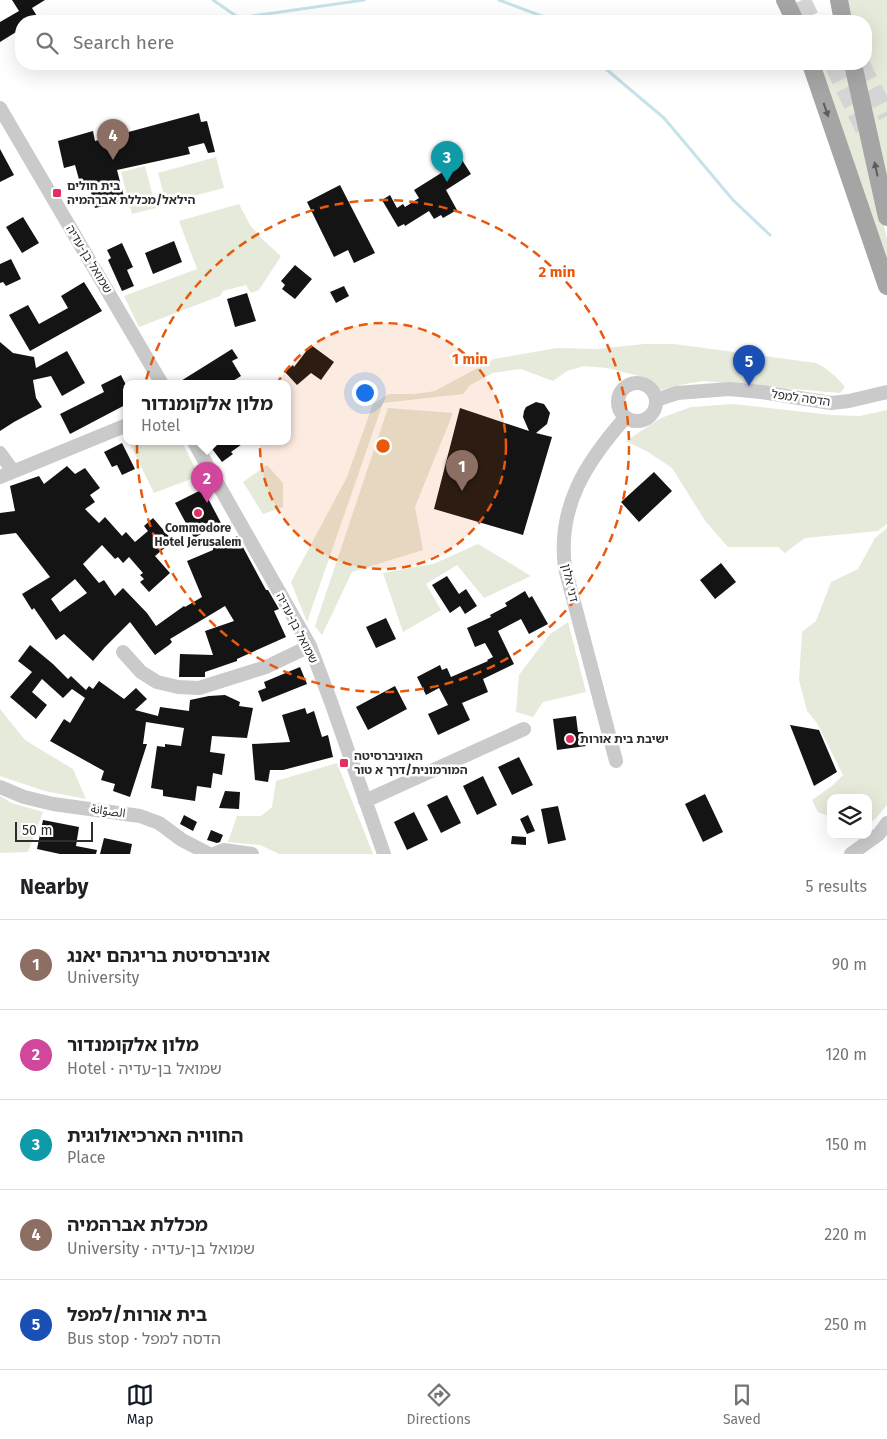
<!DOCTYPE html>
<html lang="en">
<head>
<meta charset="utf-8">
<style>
	:root { --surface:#fff; --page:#f2f2f2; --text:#202124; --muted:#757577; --line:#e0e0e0; --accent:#111827 }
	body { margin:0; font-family:"Fira Sans","Noto Sans Arabic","Noto Sans Hebrew",sans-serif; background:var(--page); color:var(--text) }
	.controls { position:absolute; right:15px; bottom:15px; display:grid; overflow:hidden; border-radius:10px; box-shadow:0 5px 20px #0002 }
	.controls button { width:45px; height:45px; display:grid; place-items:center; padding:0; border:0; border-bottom:1px solid var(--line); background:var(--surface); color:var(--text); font:25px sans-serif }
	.scale { position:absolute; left:15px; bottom:12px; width:78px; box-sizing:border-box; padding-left:5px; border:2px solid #2d2d2d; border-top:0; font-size:14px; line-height:18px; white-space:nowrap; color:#2d2d2d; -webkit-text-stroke:4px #fff; paint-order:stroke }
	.you { position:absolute; left:364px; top:392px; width:18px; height:18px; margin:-12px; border:4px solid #fff; border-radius:50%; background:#1a73e8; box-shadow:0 0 0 8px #1a73e833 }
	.badge { display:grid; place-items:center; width:32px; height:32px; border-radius:50%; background:var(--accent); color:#fff; font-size:16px; font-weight:700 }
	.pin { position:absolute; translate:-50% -41px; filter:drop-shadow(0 1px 2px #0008) }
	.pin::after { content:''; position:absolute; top:26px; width:18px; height:15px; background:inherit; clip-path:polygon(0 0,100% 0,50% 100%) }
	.popup { position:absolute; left:123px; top:380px; width:168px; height:65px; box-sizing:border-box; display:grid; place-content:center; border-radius:10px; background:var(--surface); filter:drop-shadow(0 1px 4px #0005); font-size:16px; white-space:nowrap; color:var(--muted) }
	.popup b { font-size:19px; color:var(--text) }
	.popup::after { content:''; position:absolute; left:50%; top:100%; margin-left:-10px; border:10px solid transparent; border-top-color:var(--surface) }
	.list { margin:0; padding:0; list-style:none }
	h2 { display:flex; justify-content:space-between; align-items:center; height:65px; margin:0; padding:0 20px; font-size:21px }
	h2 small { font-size:16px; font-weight:400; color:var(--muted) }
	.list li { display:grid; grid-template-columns:32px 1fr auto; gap:15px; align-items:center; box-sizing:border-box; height:90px; padding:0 20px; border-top:1px solid var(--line) }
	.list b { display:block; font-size:19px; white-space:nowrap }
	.list p { margin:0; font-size:16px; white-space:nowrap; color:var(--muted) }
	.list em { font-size:16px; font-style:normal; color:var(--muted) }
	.icon { flex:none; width:28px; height:28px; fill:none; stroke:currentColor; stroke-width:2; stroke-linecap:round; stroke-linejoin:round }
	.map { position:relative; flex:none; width:887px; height:854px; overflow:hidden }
	.search { position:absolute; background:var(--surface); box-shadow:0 5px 20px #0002; left:15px; right:15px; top:15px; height:55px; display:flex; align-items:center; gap:12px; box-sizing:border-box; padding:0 18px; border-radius:20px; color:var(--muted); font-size:19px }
	.sheet { height:515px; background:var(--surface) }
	nav { display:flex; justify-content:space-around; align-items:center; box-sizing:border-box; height:70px; border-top:1px solid var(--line); background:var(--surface); font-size:14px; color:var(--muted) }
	nav a { display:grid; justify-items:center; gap:2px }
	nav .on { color:var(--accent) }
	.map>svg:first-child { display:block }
</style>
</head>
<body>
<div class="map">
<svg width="887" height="854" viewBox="0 0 887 854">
	<rect width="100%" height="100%" fill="#fff"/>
	<!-- green -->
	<path fill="#e6eada" d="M846 0H887V198L859 64H866V21H850Z
		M849 64 881 216 887 238V272L820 71Z
		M216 157 224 188 166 203 158 173Z
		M145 166 156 208 132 214 121 172Z
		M239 204 250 225 262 239 281 256 259 290 251 293 246 285 223 291 220 296 139 327 124 296 197 269 179 221Z
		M644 344H674L816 363C827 368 837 377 845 387L840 393 703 381 685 384 661 390 643 377 607 368 584 366 567 371 553 381 521 369 493 373 470 385 463 394 383 403 307 622 291 582 347 477 373 404 389 394H415L435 391 494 359 557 348 597 349Z
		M733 404 831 415 860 416 887 410V524L878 531 805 538 785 553 778 547H728L706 522 672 468 648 452 626 441 661 418 691 407Z
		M388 408 453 413 415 507 423 550 352 572 322 635 315 626Z
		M129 442H182L199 476 154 493Z
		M267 465 283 483V507L263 514 243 482Z
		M887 528V805L877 817 868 825V798H831V817L818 812 812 800 832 786 843 775 817 723 807 711 799 680 802 632 816 621 831 582 858 569 875 538Z
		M478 544 531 576 484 598 457 565 426 584 441 610 403 632 383 573 433 564Z
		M568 622 586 692 543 702 533 717 516 712 519 675 550 634Z
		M0 709 25 740 73 769 86 799 45 791 0 776Z
		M337 763 373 854H279L260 845 228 842 237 816H261L272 807 276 781Z
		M0 796 12 803 43 812 28 852 0 853Z"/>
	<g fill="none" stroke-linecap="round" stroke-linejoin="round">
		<!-- stream -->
		<path stroke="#c6e3ea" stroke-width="3" d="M213 0 239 18 364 0
			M499 0 544 17 549 21
			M600 64 664 118 733 200 770 235"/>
	</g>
	<!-- building -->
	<path fill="#141414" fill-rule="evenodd" d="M12 0H45L32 8 40 21H21V29L0 42V22L19 11Z
		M199 113 201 122 207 121 215 152 208 153 204 143 188 147 190 154 117 170 125 201 95 208 88 181 80 183 75 165 64 168 58 141 93 131 95 141Z
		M0 149 14 175 0 182Z
		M462 160 471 174 446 190 457 210 443 218 441 215 434 219 429 211 405 226 404 224 398 227 382 200 390 195 397 208 403 204 405 207 419 198 414 190Z
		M340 185 375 253 354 263 348 250 334 257 307 202Z
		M23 217 39 243 22 253 6 227Z
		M174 241 182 262 153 274 145 253Z
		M122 243 133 267 127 270 134 286 122 291 108 260 111 258 107 250Z
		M11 259 21 279 6 286 3 282 0 283V264Z
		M295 265 312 279 295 299 282 289 285 285 281 281Z
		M84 282 102 311 30 351 9 315 28 305 39 324 68 308 61 296Z
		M344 286 349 296 336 303 330 292Z
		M247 293 256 321 235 327 227 299Z
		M0 342 13 353 34 357 36 368 67 351 85 383 62 396 51 376 33 380 36 398 42 407 14 422 0 431Z
		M311 345 334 362 321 380 311 373 297 385 285 372 293 365 294 367Z
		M232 349 238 358 232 361 241 376 228 384H176Z
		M121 375 127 387V404L70 434 60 414 104 392 101 385Z
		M536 402 544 404 550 413 547 424 536 433 552 437 523 535 434 509 460 408 529 431 523 417 524 411 526 407Z
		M207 442H245L231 452 233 454 222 462Z
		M122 443 135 469 122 475 117 465 112 467 104 452Z
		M67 466 75 474 85 468 100 488 90 495 95 502 85 509 99 523 105 517 122 536 126 532 135 542 148 531 144 526 153 518 173 541 155 556 170 573 149 592 140 582 144 579 140 575 143 573 129 557 123 563 118 557 115 559 102 545 83 564 99 583 104 580 115 596 123 588 147 613 156 626 184 606 185 607 202 597 187 561 213 550V548L237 536 266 590H268L279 609 274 611 286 637 237 659V661L205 672V677H179L180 654 213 655 205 631 234 621 225 606 170 639 172 642 169 645 155 655 130 622 105 647 93 661 64 634 56 640 34 608 32 610 22 594 50 577 16 533 0 535V513L15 511 10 486 39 476 44 484ZM75 579 87 593 60 612 51 599Z
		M654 472 672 491 639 522 621 502Z
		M203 489 221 523 194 538 175 503Z
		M721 563 736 582 715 599 700 580Z
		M447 576 459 594 466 589 477 606 465 614 460 606 450 613 432 585Z
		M525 591 529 598 532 596 548 624 529 634 521 619 498 631 514 664 483 679 488 692 462 703 470 720 438 735 428 714 448 705 439 688 426 695 417 677 440 665 442 670 447 668 451 677 488 661 487 660 493 657 485 643 475 647 467 628 491 617 490 615 507 606 505 603Z
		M386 618 396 639 376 648 366 627Z
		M30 645 53 664 68 679 71 676 86 690 89 686 93 689 99 681 124 699 136 688 147 699 135 710 158 716 160 707 189 711 190 700 209 696 225 695 240 702 239 706 253 708 247 738 212 736 210 752 225 754 222 775 213 773 211 788 197 786 195 801 163 796V790L151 788 157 746 165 747V744L181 746 184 728 146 722 143 744H147L130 797 113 791 115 784 101 780 104 771 50 741 64 719 70 723 85 698 72 689 63 698 42 679 32 692 47 705 36 719 10 697 32 672 18 661Z
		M300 667 307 684 262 702 258 691 266 688 264 682Z
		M395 686 407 709 368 730 356 707Z
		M305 708 307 714 314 711 322 737 328 735 333 757 283 770H270L268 782 255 780 252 744 290 742 282 715Z
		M576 716 578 732H583L586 746 557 750 553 719Z
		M790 725 819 730 837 772 814 786Z
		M519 757 533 785 512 795 498 767Z
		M483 776 497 805 477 815 463 786Z
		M225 791 240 792 239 809 219 808Z
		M705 794 723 832 703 842 685 804Z
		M447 795 461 823 441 833 427 805Z
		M558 806 566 840 548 844 541 809Z
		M414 812 428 840 407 850 394 822Z
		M184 815 197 822 193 831 180 824Z
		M528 815 535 831 527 834 520 819Z
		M43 820 79 827 76 846 97 850 96 854H60L37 849Z
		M211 830 223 835 220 842 217 843 207 840Z
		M512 836 526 837V845L511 844Z
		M104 838 132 844 130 854H100Z"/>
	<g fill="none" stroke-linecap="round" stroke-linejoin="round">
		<!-- major-tunnel -->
		<path stroke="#d5d5d5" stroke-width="18" stroke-dasharray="18 9" stroke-linecap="butt" d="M802 0 812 21
			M833 64 864 129
			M861 64 887 116"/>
		<!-- minor -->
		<path stroke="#cacaca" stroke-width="14" d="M0 108 162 384
			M618 402a19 19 0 1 1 38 0a19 19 0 1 1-38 0Z
			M656 400 677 393 729 389 761 392 831 403 849 401 887 392
			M194 442 310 646 331 702 384 854
			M0 453 13 471
			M0 477 127 425
			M123 652 141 672 157 682 178 687 199 688 266 667 310 646
			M616 761 565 568C557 507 586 462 625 418
			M0 787 24 797 53 804 140 816 159 823 182 840 209 854
			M365 801 524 729
			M214 854 224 850 252 854
			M851 854 879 834 887 823"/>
		<!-- major -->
		<path stroke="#a5a5a5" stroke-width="18" d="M785 0 795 21
			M839 0 843 21
			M811 64 887 286
			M853 64 887 217"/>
	</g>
	<!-- one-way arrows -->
	<defs><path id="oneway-solid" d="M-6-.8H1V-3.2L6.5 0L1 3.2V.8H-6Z" transform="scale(1.25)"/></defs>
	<g fill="#5d5d5d">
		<use href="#oneway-solid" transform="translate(826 110) rotate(71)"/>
		<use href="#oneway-solid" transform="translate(876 169) rotate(-102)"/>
	</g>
	<!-- distance rings -->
	<circle cx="383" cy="446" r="123" fill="#e8590c" fill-opacity=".12"/>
	<g fill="none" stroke="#e8590c" stroke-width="2.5" stroke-dasharray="9 6">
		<circle cx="383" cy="446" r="123"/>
		<circle cx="383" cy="446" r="246"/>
	</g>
	<!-- markers -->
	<g fill="#e2315e" stroke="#fff" stroke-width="2">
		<rect x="52" y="188" width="10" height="10" rx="2.5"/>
		<circle cx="198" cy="513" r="5"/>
		<circle cx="570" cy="739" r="5"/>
		<rect x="339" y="758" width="10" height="10" rx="2.5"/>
	</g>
	<g text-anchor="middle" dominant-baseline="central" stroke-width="5" stroke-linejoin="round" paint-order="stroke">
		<!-- poi labels -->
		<g font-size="12" font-weight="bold" fill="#2d2d2d" stroke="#fff" text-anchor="start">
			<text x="67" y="186">בית חולים<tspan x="67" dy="14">הילאל/מכללת אברהמיה</tspan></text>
			<text x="198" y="528" text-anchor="middle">Commodore<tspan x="198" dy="14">Hotel Jerusalem</tspan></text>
			<text x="580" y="739">ישיבת בית אורות</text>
			<text x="354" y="756">האוניברסיטה<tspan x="354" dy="14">המורמונית/דרך א טור</tspan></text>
		</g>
		<!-- street labels -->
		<g font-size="12" fill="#2d2d2d" stroke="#fff">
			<text transform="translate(89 259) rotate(59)">שמואל בן-עדיה</text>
			<text transform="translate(801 398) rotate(8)">הדסה למפל</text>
			<text transform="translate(570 583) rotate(77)">דני אלון</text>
			<text transform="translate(297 628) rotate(63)">שמואל בן-עדיה</text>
			<text transform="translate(108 811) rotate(8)">الصوّانة</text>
		</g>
	</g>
	<circle cx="383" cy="446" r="8" fill="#e8590c" stroke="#fff" stroke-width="2.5"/>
	<g font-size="15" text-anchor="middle" font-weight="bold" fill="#e8590c" stroke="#fff" stroke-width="5" stroke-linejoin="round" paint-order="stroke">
		<text x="557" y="277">2 min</text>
		<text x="470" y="364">1 min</text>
	</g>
</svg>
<div class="controls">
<button><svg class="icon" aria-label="layers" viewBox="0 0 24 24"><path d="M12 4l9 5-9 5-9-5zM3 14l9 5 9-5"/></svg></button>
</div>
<div class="scale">50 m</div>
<div class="you"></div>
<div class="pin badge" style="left:462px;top:491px;background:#8d6e63">1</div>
<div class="pin badge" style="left:207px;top:503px;background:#d1479c">2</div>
<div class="popup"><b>מלון אלקומנדור</b>Hotel</div>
<div class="pin badge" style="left:447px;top:182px;background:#0f9aa8">3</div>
<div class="pin badge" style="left:113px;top:160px;background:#8d6e63">4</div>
<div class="pin badge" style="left:749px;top:386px;background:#1a4fb4">5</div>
<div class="search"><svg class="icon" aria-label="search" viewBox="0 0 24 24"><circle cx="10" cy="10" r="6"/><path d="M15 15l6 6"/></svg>Search here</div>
</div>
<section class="sheet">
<h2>Nearby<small>5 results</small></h2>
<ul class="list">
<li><span class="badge" style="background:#8d6e63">1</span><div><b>אוניברסיטת בריגהם יאנג</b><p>University</p></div><em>90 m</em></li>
<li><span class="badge" style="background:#d1479c">2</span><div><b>מלון אלקומנדור</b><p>Hotel · שמואל בן-עדיה</p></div><em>120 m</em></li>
<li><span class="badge" style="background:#0f9aa8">3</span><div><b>החוויה הארכיאולוגית</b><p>Place</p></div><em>150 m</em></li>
<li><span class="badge" style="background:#8d6e63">4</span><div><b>מכללת אברהמיה</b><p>University · שמואל בן-עדיה</p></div><em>220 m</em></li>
<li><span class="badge" style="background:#1a4fb4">5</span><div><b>בית אורות/למפל</b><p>Bus stop · הדסה למפל</p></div><em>250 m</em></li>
</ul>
</section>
<nav>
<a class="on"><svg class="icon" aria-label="map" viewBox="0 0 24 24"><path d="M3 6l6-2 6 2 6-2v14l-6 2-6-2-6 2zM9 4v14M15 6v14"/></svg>Map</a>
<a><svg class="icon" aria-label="directions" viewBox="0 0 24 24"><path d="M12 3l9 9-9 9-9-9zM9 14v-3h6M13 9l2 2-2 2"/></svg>Directions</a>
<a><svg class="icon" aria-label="saved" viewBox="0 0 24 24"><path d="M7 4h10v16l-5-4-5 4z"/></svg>Saved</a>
</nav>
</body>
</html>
